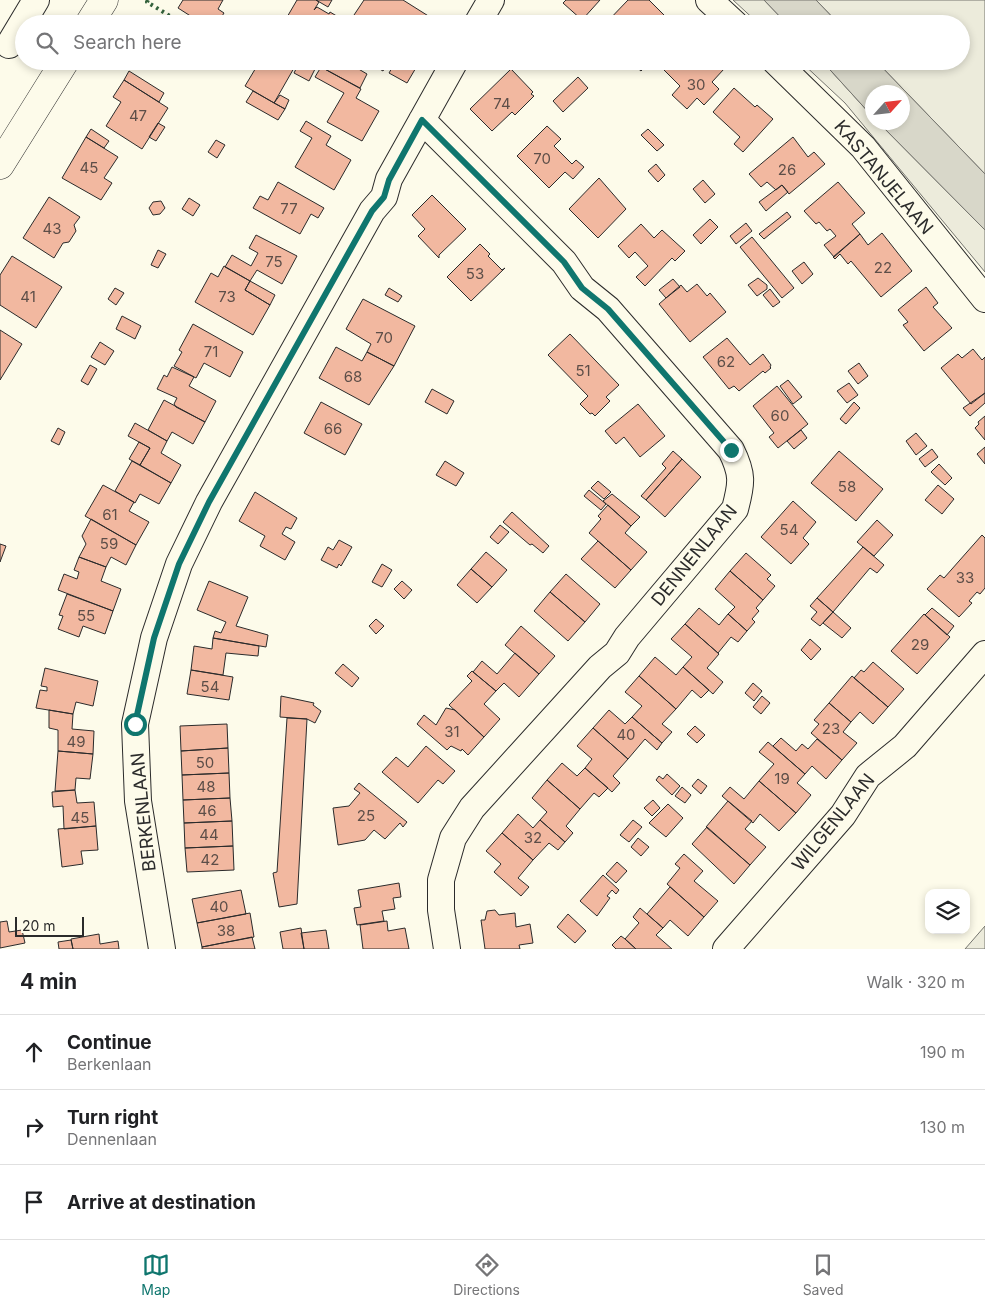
<!DOCTYPE html>
<html lang="en">
<head>
<meta charset="utf-8">
<style>
	:root { --surface:#fff; --page:#f2f2f2; --text:#202124; --muted:#757577; --line:#e0e0e0; --accent:#0f766e }
	body { margin:0; font-family:Inter,sans-serif; background:var(--page); color:var(--text) }
	.controls { position:absolute; right:15px; bottom:15px; display:grid; overflow:hidden; border-radius:10px; box-shadow:0 2px 8px #0003 }
	.controls button { width:45px; height:45px; display:grid; place-items:center; padding:0; border:0; border-bottom:1px solid var(--line); background:var(--surface); color:var(--text); font:25px sans-serif }
	.compass { position:absolute; left:865px; top:85px; width:45px; height:45px; border-radius:50%; background:var(--surface); box-shadow:0 2px 8px #0003; rotate:63deg }
	.scale { position:absolute; left:15px; bottom:12px; width:69px; box-sizing:border-box; padding-left:5px; border:2px solid #2b2b2b; border-top:0; font-size:14px; line-height:18px; white-space:nowrap; color:#2b2b2b; -webkit-text-stroke:4px #fdfbea; paint-order:stroke }
	.stop { position:absolute; width:15px; height:15px; margin:-11px; border:4px solid #0f766e; border-radius:50%; background:#fff }
	.stop.end { background:#0f766e; border-color:#fff; box-shadow:0 1px 5px #0008 }
	.list { margin:0; padding:0; list-style:none }
	h2 { display:flex; justify-content:space-between; align-items:center; height:65px; margin:0; padding:0 20px; font-size:21px }
	h2 small { font-size:16px; font-weight:400; color:var(--muted) }
	.list li { display:grid; grid-template-columns:32px 1fr auto; gap:15px; align-items:center; box-sizing:border-box; height:75px; padding:0 20px; border-top:1px solid var(--line) }
	.list b { display:block; font-size:19px; white-space:nowrap }
	.list p { margin:0; font-size:16px; white-space:nowrap; color:var(--muted) }
	.list em { font-size:16px; font-style:normal; color:var(--muted) }
	.icon { flex:none; width:28px; height:28px; fill:none; stroke:currentColor; stroke-width:2; stroke-linecap:round; stroke-linejoin:round }
	.map { position:relative; flex:none; width:985px; height:949px; overflow:hidden }
	.search { position:absolute; background:var(--surface); box-shadow:0 2px 8px #0003; left:15px; right:15px; top:15px; height:55px; display:flex; align-items:center; gap:12px; box-sizing:border-box; padding:0 18px; border-radius:28px; color:var(--muted); font-size:19px }
	.sheet { height:290px; background:var(--surface) }
	nav { display:flex; justify-content:space-around; align-items:center; box-sizing:border-box; height:70px; border-top:1px solid var(--line); background:var(--surface); font-size:14px; color:var(--muted) }
	nav a { display:grid; justify-items:center; gap:2px }
	nav .on { color:var(--accent) }
	.map>svg:first-child { display:block }
</style>
</head>
<body>
<div class="map">
<svg width="985" height="949" viewBox="0 0 985 949">
	<rect width="100%" height="100%" fill="#fdfbea"/>
	<!-- green -->
	<path fill="#ecebdb" stroke="#74746e" d="M733 0H764L787 24H759Z
		M816 0H985V174L876 61H961V24H839Z
		M800 61H822L872 116V122L879 123 985 230V272L845 103Z
		M985 926V949H965Z"/>
	<!-- water -->
	<path fill="#d8d7c9" stroke="#74746e" d="M764 0H816L839 24H787Z
		M822 61H876L985 174V230L879 123 902 122V92H872V116Z"/>
	<!-- building -->
	<path fill="#f2b8a0" stroke="#2b2b2b" d="M183 0H223L218 9 224 13 217 24H203L178 8Z
		M297 0H316L319 2 314 10 317 7 329 14 330 12 350 24H283Z
		M316 0H332L328 7Z
		M364 0H403L430 17 427 24H361L352 18Z
		M566 0H600L582 20 563 3Z
		M628 0H649L672 23 605 24Z
		M245 61H260L256 68Z
		M260 61H298L274 103 245 86Z
		M300 61H310L317 65 309 81 294 73Z
		M324 61H345L367 74 360 88 321 67Z
		M366 61H389L383 71Z
		M396 61H408L417 66 407 83 389 73Z
		M629 61H649L650 62 641 71Z
		M665 61H717L724 69 712 82 719 89 704 105 697 98 687 109 672 95 680 86 660 66Z
		M321 67 361 89 356 98 379 111 362 141 327 122 344 93 315 77Z
		M511 69 533 92 531 94 534 96 515 115 512 112 492 131 470 109Z
		M129 71 164 93 159 102 124 80Z
		M578 77 588 88 563 112 553 101Z
		M124 80 168 108 142 149 106 126 121 102 113 97Z
		M734 88 755 107 757 105 773 119 743 152 734 144 740 137 713 112Z
		M253 91 285 109 278 120 246 102Z
		M280 95 289 100 285 109 274 103Z
		M306 121 331 136 326 145 351 160 334 190 295 167 312 138 300 131Z
		M158 123 165 127 156 141 149 137Z
		M547 126 561 139 554 146 572 164 576 160 584 167 573 179 565 172 549 188 517 156Z
		M91 129 109 141 104 148 86 137Z
		M648 129 664 145 657 151 641 135Z
		M86 137 118 157 104 178 112 183 101 200 62 178Z
		M793 137 808 157 814 152 825 164 789 194 782 185 776 190 767 182 761 187 749 174Z
		M216 140 225 145 217 158 208 152Z
		M656 164 665 175 658 182 648 171Z
		M599 178 626 209 598 238 569 209Z
		M703 180 715 194 705 203 693 189Z
		M278 182 324 208 318 218 311 214 300 234 253 208 260 196 268 200Z
		M838 182 865 213 852 224 860 234 834 257 824 245 836 236 830 229 827 231 819 222 816 224 804 211Z
		M782 185 788 192 766 211 759 202Z
		M432 195 466 229 439 255V258L418 236 425 229 412 215Z
		M49 197 80 217 74 225 76 231 69 242 63 243 54 258 23 238Z
		M189 198 200 205 193 216 182 209Z
		M161 201 165 208 160 214 153 215 149 208 153 202Z
		M787 212 791 217 764 239 759 234Z
		M710 219 718 227 701 244 693 235Z
		M746 223 752 231 736 244 730 236Z
		M641 224 654 238 662 230 685 251 675 261 672 258 645 286 636 277 648 266 635 252 629 258 618 246Z
		M882 233 912 271 881 297 851 261 848 264 840 254 835 259 833 257 860 234 868 245Z
		M256 235 297 256 282 284 257 270 250 281 225 267 232 255 251 266 258 253 249 248Z
		M752 237 794 288 782 298 740 247Z
		M480 244 490 254 488 256 502 270 505 268 471 301 447 277Z
		M158 250 166 254 158 268 151 265Z
		M12 256 62 287 36 328 0 305V275Z
		M804 262 813 274 802 284 792 271Z
		M224 266 250 281 245 290 270 305 253 335 195 302 211 273 218 277Z
		M758 278 767 285V289L757 296 748 285Z
		M673 279 680 287 666 298 659 290Z
		M250 281 275 295 270 305 245 290Z
		M697 284 707 296 710 293 726 312 690 342 659 304 681 285 687 292Z
		M926 287 938 303 933 307 952 328 924 351 903 325 908 322 898 310Z
		M115 288 124 293 116 305 108 299Z
		M389 288 402 296 398 302 385 295Z
		M770 289 780 302 773 307 763 295Z
		M363 299 415 326 394 366 367 352 371 344 346 329Z
		M122 316 141 326 135 339 116 329Z
		M193 324 243 352 230 377 204 363 196 378 174 366 182 352 179 350Z
		M0 330 22 344 0 380Z
		M570 334 619 385 606 397 610 401 595 416 592 413 590 414 580 404 588 396 548 355Z
		M727 338 750 365 763 354 771 365 770 367 771 368 765 373 763 371 739 391 734 386 729 389 703 357Z
		M100 342 114 351 105 365 91 357Z
		M336 347 362 361 367 352 394 366 369 405 319 378Z
		M973 349 982 360 985 357V393L971 404 941 368 958 354 962 358Z
		M859 363 868 376 858 384 848 371Z
		M90 365 97 369 88 385 81 381Z
		M172 367 194 377 189 386 216 401 205 422 176 407 174 404 177 398 157 389 164 375 167 377Z
		M788 380 802 397 793 404 780 386Z
		M849 383 858 395 847 403 837 391Z
		M777 386 808 424 778 448 769 437 774 433 753 406Z
		M432 389 454 401 447 414 425 402Z
		M985 393V403L970 416 963 408Z
		M164 400 205 422 193 444 172 432 167 441 148 430Z
		M321 402 362 424 345 455 304 433Z
		M854 402 860 408 846 424 840 419Z
		M638 404 665 436 640 457 624 437 616 444 605 431Z
		M985 416V440L975 428 979 424 978 422Z
		M135 423 167 441 161 453 181 465 171 483 140 465 150 448 128 436Z
		M58 428 65 432 59 445 51 441Z
		M801 430 807 438 794 449 787 441Z
		M916 433 927 446 916 455 906 441Z
		M139 442 150 448 140 465 129 459Z
		M985 447V464L977 454Z
		M932 449 938 457 925 467 919 459Z
		M673 451 682 459 646 500 641 496 666 468 662 464Z
		M839 451 883 489 856 521 811 483Z
		M682 459 701 477 665 517 646 500Z
		M132 461 171 483 159 504 140 494 135 503 115 491Z
		M445 461 464 473 456 486 436 475Z
		M939 464 952 478 945 485 931 472Z
		M598 481 611 492 604 499 591 488Z
		M103 485 134 502 129 511 149 522 136 545 85 516Z
		M938 485 954 499 942 514 925 500Z
		M589 490 606 504 601 510 584 496Z
		M255 492 297 518 291 529 286 527 282 534 295 542 285 560 260 546 265 536 239 521Z
		M612 494 640 517 631 526 603 501Z
		M793 501 816 522 803 538 809 544 791 564 761 537Z
		M608 505 631 526 625 533 647 552 631 570 589 533 601 519 598 516Z
		M512 512 549 546 543 553 532 544 530 545 503 522Z
		M91 519 136 545 126 565 111 557 106 567 79 557 86 544 82 536Z
		M877 520 893 535 874 556 857 542Z
		M500 525 509 532 498 544 490 537Z
		M982 535 985 538V588L980 594 977 592 969 601 972 603 959 617 927 589 940 575 944 578Z
		M339 540 352 547 341 566 339 564 337 568 321 560 328 547 333 550Z
		M598 541 631 570 615 588 581 559Z
		M0 544 6 546 0 562Z
		M863 547 884 565 877 573 870 568 833 612 817 598Z
		M486 552 507 570 492 587 471 569Z
		M746 553 771 575 767 579 775 586 763 600 730 571Z
		M79 557 106 567 101 581 121 589 113 611 58 590 64 574 77 579 79 572 74 570Z
		M382 564 392 570 382 587 372 582Z
		M471 569 492 587 477 603 457 585Z
		M730 571 763 600 756 608 759 611 752 619 755 622 747 631 728 614 735 607 715 589Z
		M566 574 600 604 585 622 550 592Z
		M209 581 248 597 236 626 268 635 266 647 213 638 215 631 221 633 226 622 197 610Z
		M402 581 412 590 404 599 394 589Z
		M550 592 585 622 568 641 534 611Z
		M67 594 113 611 105 634 83 626 79 637 58 629 63 616 59 615Z
		M817 598 833 612 820 626 811 619 817 612 810 606Z
		M699 608 719 625 728 614 747 631 738 642 731 637 718 653 685 624Z
		M932 608 954 626 947 635 925 615Z
		M833 612 851 628 842 638 823 623Z
		M924 614 950 637 917 674 891 651Z
		M376 619 384 626 376 634 369 626Z
		M685 624 719 654 707 668 723 682 713 694 683 667 692 657 671 639Z
		M521 626 555 656 539 674 505 645Z
		M213 638 259 646 258 656 226 653 223 675 191 670 194 646 212 649Z
		M810 639 821 649 811 660 801 650Z
		M515 653 539 674 519 697 504 683 496 691 473 672 482 661 497 674Z
		M655 657 676 675 683 667 709 690 701 698 692 690 676 709 639 676Z
		M873 662 904 689 888 707 854 678 861 670 864 672Z
		M343 664 359 678 352 687 335 673Z
		M45 668 98 681 93 706 76 702 73 714 36 708 40 690 47 691V687L41 686Z
		M191 670 233 677 229 700 187 694Z
		M472 671 496 691 484 704 500 719 484 737 449 705 472 681 467 676Z
		M639 676 676 709 662 724 672 732 662 743 632 717 642 706 625 692Z
		M852 676 888 707 873 724 860 712 851 722 829 703Z
		M753 683 762 691 754 701 745 693Z
		M281 696 314 703 313 705 321 711 315 723 307 719 280 717Z
		M762 696 770 703 761 714 753 707Z
		M829 703 851 722 843 732 857 743 842 760 811 733 819 724 814 720Z
		M446 708 455 710 484 737 468 755 462 749 461 751 451 746 447 750 417 724 424 715 436 725Z
		M49 710 73 714 72 729 94 731 93 754 58 751V730L49 728Z
		M609 710 625 724 632 717 662 743 657 750 645 739 628 759 593 728Z
		M287 718 307 719 297 904 279 907 273 873 277 872Z
		M227 724 228 748 181 751 180 726Z
		M695 726 705 735 697 743 687 734Z
		M593 728 628 759 613 776 620 783 612 792 585 768 592 759 577 746Z
		M781 738 796 751 802 744 808 749 817 739 842 760 826 779 812 766 805 774 773 746Z
		M768 742 805 774 797 783 811 795 796 813 759 781 774 764 759 752Z
		M426 746 455 771 443 784 438 780 418 803 382 772 396 757 408 767Z
		M228 748 229 773 182 775 181 751Z
		M58 751 93 754 90 779 76 778 75 790 55 791Z
		M562 763 577 776 585 768 608 788 599 797 594 793 580 809 547 780Z
		M229 773 230 798 183 800 182 775Z
		M667 774 680 786 672 795 656 780 659 776 663 779Z
		M698 779 707 786 701 794 692 786Z
		M547 780 580 809 566 826 573 833 565 842 540 820 547 812 532 798Z
		M759 781 796 813 779 831 760 814 753 823 722 796 730 787 744 799Z
		M359 783 407 822 403 827 400 823 385 839 374 830 365 840 338 845 333 808 349 806 360 793 354 789Z
		M682 787 691 795 685 803 675 796Z
		M75 790 77 803 94 802 96 826 64 829 63 806 53 807 52 792Z
		M230 798 232 821 184 823 183 800Z
		M653 800 660 808 652 816 644 808Z
		M728 801 752 821 745 829 766 847 750 865 706 827Z
		M668 804 683 818 666 837 649 823Z
		M518 814 533 828 540 820 565 842 558 850 549 843 533 860 502 833Z
		M633 820 642 827 629 842 620 835Z
		M232 821 233 846 185 848 184 823Z
		M96 826 98 850 81 851 83 864 62 867 58 829Z
		M707 827 750 865 734 884 692 844Z
		M502 833 533 860 518 878 529 887 521 896 494 872 501 864 486 851Z
		M638 838 649 847 641 856 631 847Z
		M233 846 234 870 187 872 185 848Z
		M684 854 703 871 694 881 718 901 704 917 667 884 680 868 675 864Z
		M617 862 627 871 616 883 606 874Z
		M603 875 619 890 616 894 612 890 607 896 610 898 597 916 580 901Z
		M399 883 401 897 393 898 395 909 382 911 384 921 357 925 354 908 361 907 358 890Z
		M670 887 704 917 688 936 670 920 663 928 647 914Z
		M241 890 246 914 197 923 192 899Z
		M640 908 663 928 656 935 672 949H636L625 939 639 923 633 917Z
		M495 910 499 915 515 913 516 927 530 924 533 943 519 945 520 949H485L481 920H485L487 911Z
		M250 913 254 937 202 947 197 923Z
		M568 914 586 931 575 943 557 927Z
		M7 921 9 932 22 930 25 943 0 948V922Z
		M387 921 388 931 405 928 409 949H363L360 925Z
		M301 928 304 949H283L280 932Z
		M326 930 329 949H304L301 933Z
		M99 934 100 944 118 941 119 949H73L71 939Z
		M621 936 625 939 636 949H616L612 945Z
		M252 937 255 949H202V947Z
		M71 940 73 949H59L58 942Z"/>
	<g fill="none" stroke-linecap="round" stroke-linejoin="round">
		<defs>
			<path id="minor" d="M709 0 735 24
				M477 24 491 0
				M9 45 36 0
				M775 61 863 147 985 299
				M422 120 564 262 582 288 608 309 731 450C743 474 742 483 735 509L627 637 617 653 600 667 472 808 453 838 441 880V910L447 949
				M162 949 138 801 135 724 154 638 179 564 209 502 372 211 384 197 389 179 455 61
				M726 949 843 815 868 776 905 746 985 654"/>
			<path id="major" d="M89 24 104 0
				M0 165 65 61"/>
		</defs>
		<!-- minor casing -->
		<use href="#minor" stroke="#2b2b2b" stroke-width="28"/>
		<!-- major casing -->
		<use href="#major" stroke="#2b2b2b" stroke-width="29"/>
		<!-- minor -->
		<use href="#minor" stroke="#fdfbea" stroke-width="26"/>
		<!-- major -->
		<use href="#major" stroke="#fdfbea" stroke-width="28"/>
		<!-- hedge -->
		<path stroke="#34623c" stroke-width="4" stroke-dasharray="2.5 4" stroke-linecap="butt" d="M148 0 147 2 183 24"/>
	</g>
	<g fill="none" stroke-linecap="round" stroke-linejoin="round">
		<!-- route -->
		<path stroke="#0f766e" stroke-width="6" d="M135 724 154 638 179 564 209 502 372 211 384 197 389 180 422 120 564 262 582 288 608 309 731 450"/>
	</g>
	<g text-anchor="middle" dominant-baseline="central" stroke-width="4" stroke-linejoin="round" paint-order="stroke">
		<!-- number labels -->
		<g font-size="15" fill="#5d4e48">
			<text x="696" y="84">30</text>
			<text x="502" y="103">74</text>
			<text x="138" y="115">47</text>
			<text x="542" y="158">70</text>
			<text x="89" y="167">45</text>
			<text x="787" y="169">26</text>
			<text x="289" y="208">77</text>
			<text x="52" y="228">43</text>
			<text x="274" y="261">75</text>
			<text x="883" y="267">22</text>
			<text x="475" y="273">53</text>
			<text x="28" y="296">41</text>
			<text x="227" y="296">73</text>
			<text x="384" y="337">70</text>
			<text x="211" y="351">71</text>
			<text x="726" y="361">62</text>
			<text x="583" y="370">51</text>
			<text x="353" y="376">68</text>
			<text x="780" y="415">60</text>
			<text x="333" y="428">66</text>
			<text x="847" y="486">58</text>
			<text x="110" y="514">61</text>
			<text x="789" y="529">54</text>
			<text x="109" y="543">59</text>
			<text x="965" y="577">33</text>
			<text x="86" y="615">55</text>
			<text x="920" y="644">29</text>
			<text x="210" y="686">54</text>
			<text x="831" y="728">23</text>
			<text x="452" y="731">31</text>
			<text x="626" y="734">40</text>
			<text x="76" y="741">49</text>
			<text x="205" y="762">50</text>
			<text x="782" y="778">19</text>
			<text x="206" y="786">48</text>
			<text x="207" y="810">46</text>
			<text x="366" y="815">25</text>
			<text x="80" y="817">45</text>
			<text x="209" y="834">44</text>
			<text x="533" y="837">32</text>
			<text x="210" y="859">42</text>
			<text x="219" y="906">40</text>
			<text x="226" y="930">38</text>
		</g>
		<!-- street labels -->
		<g font-size="18" fill="#2b2b2b" stroke="#fdfbea">
			<text transform="translate(884 177) rotate(50)">KASTANJELAAN</text>
			<text transform="translate(694 555) rotate(-51)">DENNENLAAN</text>
			<text transform="translate(143 812) rotate(-96)">BERKENLAAN</text>
			<text transform="translate(833 822) rotate(-51)">WILGENLAAN</text>
		</g>
	</g>
</svg>
<div class="controls">
<button><svg class="icon" aria-label="layers" viewBox="0 0 24 24"><path d="M12 4l9 5-9 5-9-5zM3 14l9 5 9-5"/></svg></button>
</div>
<svg class="compass" viewBox="-18 -18 36 36"><path d="M0-13l5 13h-10z" fill="#e53935"/><path d="M0 13l5-13h-10z" fill="#757577"/></svg>
<div class="scale">20 m</div>
<div class="stop" style="left:135px;top:724px"></div>
<div class="stop end" style="left:731px;top:450px"></div>
<div class="search"><svg class="icon" aria-label="search" viewBox="0 0 24 24"><circle cx="10" cy="10" r="6"/><path d="M15 15l6 6"/></svg>Search here</div>
</div>
<section class="sheet">
<h2>4 min<small>Walk · 320 m</small></h2>
<ul class="list">
<li><svg class="icon" aria-label="ahead" viewBox="0 0 24 24"><path d="M12 20V5M6 11l6-6 6 6"/></svg><div><b>Continue</b><p>Berkenlaan</p></div><em>190 m</em></li>
<li><svg class="icon" aria-label="right" viewBox="0 0 24 24"><path d="M7 20v-9h11M14 6l5 5-5 5"/></svg><div><b>Turn right</b><p>Dennenlaan</p></div><em>130 m</em></li>
<li><svg class="icon" aria-label="arrive" viewBox="0 0 24 24"><path d="M6 21V4h12l-3 4 3 4H6"/></svg><div><b>Arrive at destination</b></div></li>
</ul>
</section>
<nav>
<a class="on"><svg class="icon" aria-label="map" viewBox="0 0 24 24"><path d="M3 6l6-2 6 2 6-2v14l-6 2-6-2-6 2zM9 4v14M15 6v14"/></svg>Map</a>
<a><svg class="icon" aria-label="directions" viewBox="0 0 24 24"><path d="M12 3l9 9-9 9-9-9zM9 14v-3h6M13 9l2 2-2 2"/></svg>Directions</a>
<a><svg class="icon" aria-label="saved" viewBox="0 0 24 24"><path d="M7 4h10v16l-5-4-5 4z"/></svg>Saved</a>
</nav>
</body>
</html>
